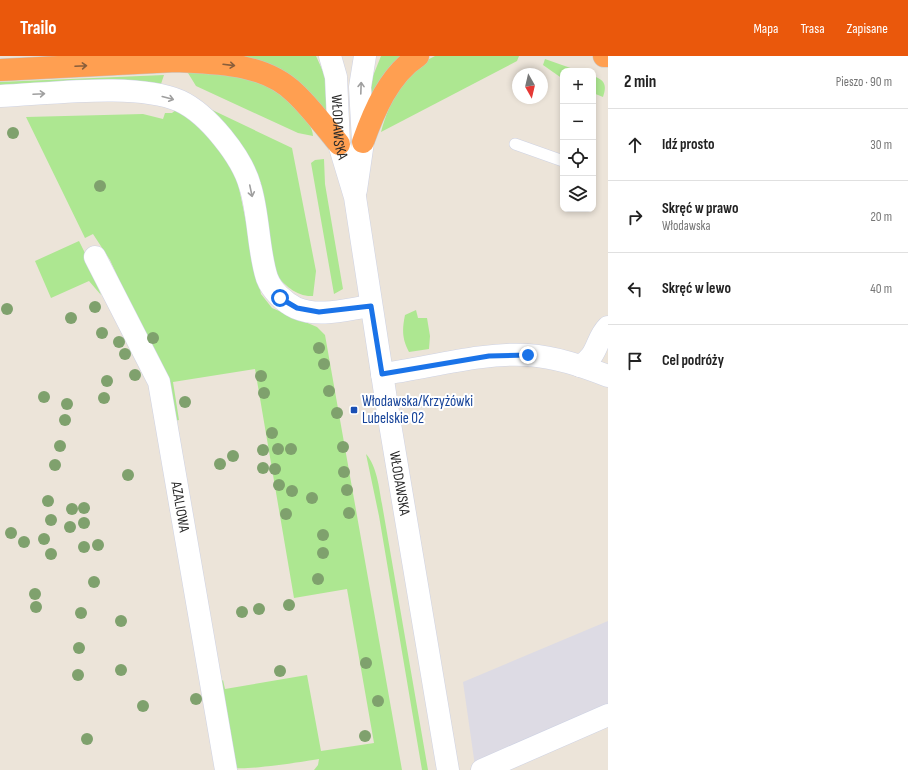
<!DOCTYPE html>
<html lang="pl">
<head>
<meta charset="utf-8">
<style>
	:root { --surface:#fff; --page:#f2f2f2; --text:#222; --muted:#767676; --line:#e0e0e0; --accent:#ea580c }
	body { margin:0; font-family:"Sofia Sans Condensed",sans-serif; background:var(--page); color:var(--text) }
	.controls { position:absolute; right:12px; top:12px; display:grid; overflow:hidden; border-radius:8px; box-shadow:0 2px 6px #0003 }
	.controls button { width:36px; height:36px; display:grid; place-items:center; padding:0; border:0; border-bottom:1px solid var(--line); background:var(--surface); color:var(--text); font:20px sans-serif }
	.compass { position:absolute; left:512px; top:12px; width:36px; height:36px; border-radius:50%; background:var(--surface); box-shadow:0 2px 6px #0003; rotate:172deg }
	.stop { position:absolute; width:12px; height:12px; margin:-9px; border:3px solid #1a73e8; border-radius:50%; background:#fff }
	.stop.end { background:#1a73e8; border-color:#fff; box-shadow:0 1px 4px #0008 }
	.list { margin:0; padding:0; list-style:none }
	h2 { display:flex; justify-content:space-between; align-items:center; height:52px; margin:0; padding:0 16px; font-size:17px }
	h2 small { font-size:13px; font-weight:400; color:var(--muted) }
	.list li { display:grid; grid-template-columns:26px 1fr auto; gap:12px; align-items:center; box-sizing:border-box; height:72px; padding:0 16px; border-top:1px solid var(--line) }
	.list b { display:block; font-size:15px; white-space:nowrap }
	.list p { margin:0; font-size:13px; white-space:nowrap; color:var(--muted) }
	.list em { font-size:13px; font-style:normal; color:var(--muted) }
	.icon { flex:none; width:22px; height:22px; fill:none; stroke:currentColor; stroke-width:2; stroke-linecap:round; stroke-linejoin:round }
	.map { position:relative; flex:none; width:608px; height:714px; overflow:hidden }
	header { display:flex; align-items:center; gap:24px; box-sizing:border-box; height:56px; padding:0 20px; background:var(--accent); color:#fff }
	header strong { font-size:19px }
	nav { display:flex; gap:22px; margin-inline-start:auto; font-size:14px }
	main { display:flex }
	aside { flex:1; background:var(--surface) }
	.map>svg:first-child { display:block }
</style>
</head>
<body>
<header>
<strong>Trailo</strong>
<nav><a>Mapa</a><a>Trasa</a><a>Zapisane</a></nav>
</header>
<main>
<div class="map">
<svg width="608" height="714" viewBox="0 0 608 714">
	<rect width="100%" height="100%" fill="#ece4d9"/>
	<!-- industrial -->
	<path fill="#dddbe4" d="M608 565V649L475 710 463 626Z"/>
	<!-- green -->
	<path fill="#ade791" d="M221 0H316L326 22 332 70Z
		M381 0H407L370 53 369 30Z
		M435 0H519L517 5 381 76C390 44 403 15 435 0Z
		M545 3 579 15H563V23L543 9Z
		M222 16C237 20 255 23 270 30 284 36 313 64 313 80L298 77 196 30 188 17Z
		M164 19 160 31 0 34V26Z
		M593 20C605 24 607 29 603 41L593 37Z
		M206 51 292 92 316 215 313 240C297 241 284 229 275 217Z
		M177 53 207 72 234 108 261 238 272 252 317 271 325 279 402 714H314L318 709 319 703C302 706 248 714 236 712L219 627 223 624 225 633 307 619 321 695 374 687 347 533 294 542 255 313 173 326 179 364 174 365 163 322 110 204 93 178 85 182 26 61 143 58 163 63 165 57H172Z
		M324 103 325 128 343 233 334 238 311 107 315 104Z
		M79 185 88 203 101 239 89 225 51 242 35 205Z
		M416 254 418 262H427L430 280 429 293 409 296C402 283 402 274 405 259Z
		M366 398C377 410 379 432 382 448L428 714H422L379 460Z"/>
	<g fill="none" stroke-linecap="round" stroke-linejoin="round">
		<defs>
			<path id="lane" d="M515 88 563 105"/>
			<g id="street">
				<path d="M0 40C49 38 137 26 180 45 208 58 242 101 250 130 259 158 258 195 267 222 272 235 284 246 296 252 319 262 348 253 371 250"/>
				<path id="s1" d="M95 201 159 326 226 714"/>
				<path d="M580 310C599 299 595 284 608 271"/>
				<path d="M382 318C428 312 482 296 528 299 556 301 582 310 608 320"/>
				<path d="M482 714 608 659"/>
			</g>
			<g id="secondary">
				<path id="s2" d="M330 0 336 21 339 88 355 141 387 350 448 714"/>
				<path d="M356 134 363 86 360 31 365 0"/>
			</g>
			<path id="highway" d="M604 0H608
				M177 5C217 7 264 7 295 37 311 52 325 71 339 88
				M0 14 176 5 194 0
				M363 86C374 55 389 19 418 0"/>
		</defs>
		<!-- lane casing -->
		<use href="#lane" stroke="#ced2e3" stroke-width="12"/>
		<!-- street casing -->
		<use href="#street" stroke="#ced2e3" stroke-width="23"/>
		<!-- secondary casing -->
		<use href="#secondary" stroke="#ced2e3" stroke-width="23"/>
		<!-- highway casing -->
		<use href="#highway" stroke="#c7c7c7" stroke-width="23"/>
		<!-- lane -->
		<use href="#lane" stroke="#fff" stroke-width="11"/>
		<!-- street -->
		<use href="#street" stroke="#fff" stroke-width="22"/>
		<!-- secondary -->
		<use href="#secondary" stroke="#fff" stroke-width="22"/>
		<!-- highway -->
		<use href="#highway" stroke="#ff9f51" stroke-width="22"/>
	</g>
	<!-- trees -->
	<g fill="#7fa16d">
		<circle cx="13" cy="77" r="6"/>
		<circle cx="100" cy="130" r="6"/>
		<circle cx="95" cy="251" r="6"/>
		<circle cx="7" cy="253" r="6"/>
		<circle cx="71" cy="262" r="6"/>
		<circle cx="102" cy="277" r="6"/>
		<circle cx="153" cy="282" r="6"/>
		<circle cx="119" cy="286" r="6"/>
		<circle cx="319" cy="292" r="6"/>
		<circle cx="125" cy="298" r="6"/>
		<circle cx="324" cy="308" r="6"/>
		<circle cx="135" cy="319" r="6"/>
		<circle cx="261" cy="320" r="6"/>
		<circle cx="107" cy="325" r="6"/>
		<circle cx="329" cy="335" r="6"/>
		<circle cx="264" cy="337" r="6"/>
		<circle cx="44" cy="341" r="6"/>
		<circle cx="104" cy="342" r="6"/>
		<circle cx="185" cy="346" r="6"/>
		<circle cx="67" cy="348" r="6"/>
		<circle cx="337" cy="357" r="6"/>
		<circle cx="65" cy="364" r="6"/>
		<circle cx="272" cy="377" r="6"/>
		<circle cx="60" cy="390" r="6"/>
		<circle cx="343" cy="391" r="6"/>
		<circle cx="278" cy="393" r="6"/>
		<circle cx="291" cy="393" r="6"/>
		<circle cx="263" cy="394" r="6"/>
		<circle cx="233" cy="400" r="6"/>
		<circle cx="220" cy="408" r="6"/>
		<circle cx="55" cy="409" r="6"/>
		<circle cx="263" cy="412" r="6"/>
		<circle cx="275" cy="413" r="6"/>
		<circle cx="344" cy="416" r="6"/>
		<circle cx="128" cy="419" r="6"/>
		<circle cx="279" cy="429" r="6"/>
		<circle cx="347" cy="434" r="6"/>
		<circle cx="292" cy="435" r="6"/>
		<circle cx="312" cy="442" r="6"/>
		<circle cx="48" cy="445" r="6"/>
		<circle cx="84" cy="452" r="6"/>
		<circle cx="72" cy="453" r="6"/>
		<circle cx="349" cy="457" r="6"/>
		<circle cx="286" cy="458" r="6"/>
		<circle cx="51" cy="464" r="6"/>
		<circle cx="84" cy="467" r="6"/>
		<circle cx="70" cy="471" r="6"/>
		<circle cx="11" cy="477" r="6"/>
		<circle cx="323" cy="479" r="6"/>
		<circle cx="44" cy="483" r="6"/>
		<circle cx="24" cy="486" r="6"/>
		<circle cx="98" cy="489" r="6"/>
		<circle cx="84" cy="491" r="6"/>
		<circle cx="323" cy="497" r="6"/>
		<circle cx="51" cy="498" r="6"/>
		<circle cx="318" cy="523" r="6"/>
		<circle cx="94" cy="526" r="6"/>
		<circle cx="35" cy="538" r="6"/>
		<circle cx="289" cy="549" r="6"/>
		<circle cx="36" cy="551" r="6"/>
		<circle cx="259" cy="553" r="6"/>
		<circle cx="242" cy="556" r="6"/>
		<circle cx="81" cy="557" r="6"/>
		<circle cx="121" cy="565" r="6"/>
		<circle cx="79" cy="592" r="6"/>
		<circle cx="366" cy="607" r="6"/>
		<circle cx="121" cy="614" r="6"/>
		<circle cx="280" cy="615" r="6"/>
		<circle cx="78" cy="619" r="6"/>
		<circle cx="196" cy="643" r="6"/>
		<circle cx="378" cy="645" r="6"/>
		<circle cx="143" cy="650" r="6"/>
		<circle cx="365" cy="680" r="6"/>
		<circle cx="87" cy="683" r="6"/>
	</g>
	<!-- one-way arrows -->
	<defs><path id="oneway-shaft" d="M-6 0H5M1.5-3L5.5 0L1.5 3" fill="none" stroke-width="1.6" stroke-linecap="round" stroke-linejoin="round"/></defs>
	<g stroke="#895e3b">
		<use href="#oneway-shaft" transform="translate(229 9) rotate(7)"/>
		<use href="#oneway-shaft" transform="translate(81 10) rotate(-3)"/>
	</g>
	<g stroke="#9f9f9f">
		<use href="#oneway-shaft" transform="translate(361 32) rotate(-88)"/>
		<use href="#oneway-shaft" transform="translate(39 38) rotate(-3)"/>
		<use href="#oneway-shaft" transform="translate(168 42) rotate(15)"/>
		<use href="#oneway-shaft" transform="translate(251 135) rotate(78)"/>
	</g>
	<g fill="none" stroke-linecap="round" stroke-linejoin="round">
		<!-- route -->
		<path stroke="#1a73e8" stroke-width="5" d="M280 242 297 252 319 256 371 250 382 318 489 300 528 299"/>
	</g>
	<!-- markers -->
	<rect fill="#1a4fb4" stroke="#fff" stroke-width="1.5" x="350" y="350" width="8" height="8" rx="2"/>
	<g text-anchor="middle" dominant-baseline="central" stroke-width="4" stroke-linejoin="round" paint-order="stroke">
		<!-- street labels -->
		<g font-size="15" fill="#292929" stroke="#fff">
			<text stroke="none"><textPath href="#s2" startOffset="72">WŁODAWSKA</textPath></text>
			<text stroke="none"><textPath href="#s2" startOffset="434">WŁODAWSKA</textPath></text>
			<text stroke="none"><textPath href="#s1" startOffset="267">AZALIOWA</textPath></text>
		</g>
		<!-- transit labels -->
		<g font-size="15" fill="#164399" stroke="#fff" text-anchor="start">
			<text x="362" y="345">Włodawska/Krzyżówki<tspan x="362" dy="17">Lubelskie 02</tspan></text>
		</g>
	</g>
</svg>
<div class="controls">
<button>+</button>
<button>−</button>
<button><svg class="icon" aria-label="locate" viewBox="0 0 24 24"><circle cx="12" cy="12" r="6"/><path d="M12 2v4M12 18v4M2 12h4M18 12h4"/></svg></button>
<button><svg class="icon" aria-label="layers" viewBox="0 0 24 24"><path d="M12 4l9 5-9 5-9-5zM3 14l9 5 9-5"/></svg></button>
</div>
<svg class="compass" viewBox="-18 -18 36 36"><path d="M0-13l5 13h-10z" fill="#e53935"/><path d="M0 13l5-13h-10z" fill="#767676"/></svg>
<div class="stop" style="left:280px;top:242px"></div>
<div class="stop end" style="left:528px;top:299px"></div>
</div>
<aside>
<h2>2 min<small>Pieszo · 90 m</small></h2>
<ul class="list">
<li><svg class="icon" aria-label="ahead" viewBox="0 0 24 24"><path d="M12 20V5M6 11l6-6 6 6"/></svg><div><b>Idź prosto</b></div><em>30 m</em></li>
<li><svg class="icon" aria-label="right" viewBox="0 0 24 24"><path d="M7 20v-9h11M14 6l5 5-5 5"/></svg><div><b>Skręć w prawo</b><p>Włodawska</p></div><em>20 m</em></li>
<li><svg class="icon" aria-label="left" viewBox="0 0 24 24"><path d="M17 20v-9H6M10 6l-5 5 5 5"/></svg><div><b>Skręć w lewo</b></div><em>40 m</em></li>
<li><svg class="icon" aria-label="arrive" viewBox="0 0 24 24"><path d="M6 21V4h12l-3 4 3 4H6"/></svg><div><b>Cel podróży</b></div></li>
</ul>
</aside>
</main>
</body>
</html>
